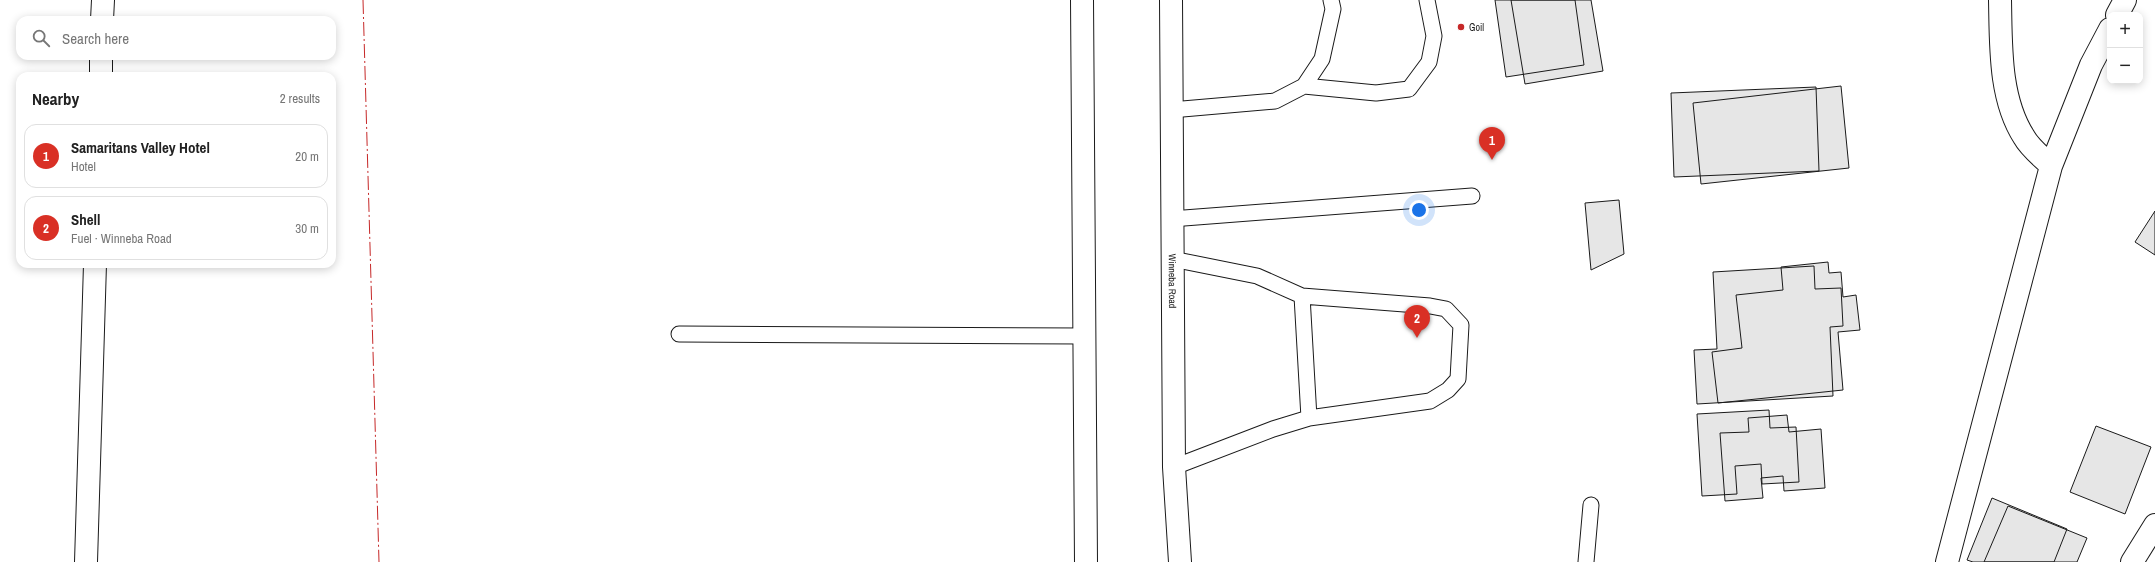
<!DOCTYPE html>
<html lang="en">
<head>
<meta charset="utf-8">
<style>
	:root { --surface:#fff; --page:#f2f2f2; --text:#222; --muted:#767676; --line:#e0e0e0; --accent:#d93025 }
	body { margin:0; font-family:"Archivo Narrow",sans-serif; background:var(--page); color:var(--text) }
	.controls { position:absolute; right:12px; top:12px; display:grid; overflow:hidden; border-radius:8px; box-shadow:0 2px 10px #0003 }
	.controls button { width:36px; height:36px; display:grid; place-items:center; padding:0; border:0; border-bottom:1px solid var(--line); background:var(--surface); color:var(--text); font:20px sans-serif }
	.you { position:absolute; left:1419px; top:210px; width:14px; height:14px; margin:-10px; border:3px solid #fff; border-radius:50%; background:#1a73e8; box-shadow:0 0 0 6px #1a73e833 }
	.badge { display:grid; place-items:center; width:26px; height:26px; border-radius:50%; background:var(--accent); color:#fff; font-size:13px; font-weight:700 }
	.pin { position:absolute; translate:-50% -33px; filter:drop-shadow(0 1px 2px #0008) }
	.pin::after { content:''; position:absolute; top:21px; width:14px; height:12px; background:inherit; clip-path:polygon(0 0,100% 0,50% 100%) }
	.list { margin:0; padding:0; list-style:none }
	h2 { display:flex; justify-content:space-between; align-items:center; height:52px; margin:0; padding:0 16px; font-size:17px }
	h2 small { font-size:13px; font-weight:400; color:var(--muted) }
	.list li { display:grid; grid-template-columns:26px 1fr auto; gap:12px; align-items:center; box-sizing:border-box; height:64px; margin:0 8px 8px; padding:0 8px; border:1px solid var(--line); border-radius:12px }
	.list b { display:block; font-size:15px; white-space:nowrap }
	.list p { margin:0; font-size:13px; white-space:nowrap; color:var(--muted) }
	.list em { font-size:13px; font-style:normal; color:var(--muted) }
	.icon { flex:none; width:22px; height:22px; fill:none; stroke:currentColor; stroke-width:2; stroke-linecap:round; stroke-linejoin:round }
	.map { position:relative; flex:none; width:2155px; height:562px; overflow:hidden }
	.search { position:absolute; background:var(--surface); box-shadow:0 2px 10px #0003; left:16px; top:16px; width:320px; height:44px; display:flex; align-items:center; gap:10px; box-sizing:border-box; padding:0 14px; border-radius:12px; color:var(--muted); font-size:15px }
	.panel { position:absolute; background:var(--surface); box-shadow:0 2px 10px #0003; left:16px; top:72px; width:320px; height:196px; border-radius:12px }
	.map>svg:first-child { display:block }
</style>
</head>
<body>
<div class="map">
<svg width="2155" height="562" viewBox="0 0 2155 562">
	<rect width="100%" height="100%" fill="#fff"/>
	<!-- building -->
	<path fill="#e6e6e6" stroke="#1a1a1a" d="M1495 0H1575L1584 65 1506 77Z
		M1511 0H1591L1603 71 1525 84Z
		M1841 86 1849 168 1701 184 1693 103Z
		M1816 87 1819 171 1674 177 1671 93Z
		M1619 200 1624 254 1591 270 1585 203Z
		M2155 211V255L2135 242Z
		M1828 262 1829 273 1841 272 1843 297 1856 295 1860 330 1838 332 1843 390 1718 403 1712 352 1742 348 1736 295 1783 290 1781 267Z
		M1814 266 1815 289 1841 288 1843 326 1830 327 1833 396 1697 404 1694 350 1717 349 1713 272Z
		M1769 410 1770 428 1796 427 1799 482 1762 484 1761 464 1735 466 1737 494 1702 496 1697 414Z
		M1787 415 1789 432 1821 429 1825 488 1784 491 1783 476 1761 478 1763 498 1725 501 1720 433 1749 432 1748 418Z
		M2096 426 2151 447 2125 514 2070 492Z
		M1992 498 2067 529 2054 562H1973L1967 560Z
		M2008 506 2087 538 2077 562H1984Z"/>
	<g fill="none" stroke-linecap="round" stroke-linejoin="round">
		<defs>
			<path id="lane" d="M1304 86 1376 93 1409 89 1429 62 1434 36 1427 0
				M1171 110 1275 101 1304 86 1322 59 1333 9 1331 0
				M1171 219 1472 196
				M1172 259 1257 276 1302 296 1309 418 1273 429 1174 467
				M1302 296 1430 306 1446 309 1461 325 1458 379 1448 390 1430 401 1309 418
				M679 334 1085 336
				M1586 562 1591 505"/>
			<path id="street" d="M2000 0C2001 45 1999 98 2024 137 2030 148 2042 157 2051 166
				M2117 15 2125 0
				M102 20 103 0
				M101 76V56
				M86 562 95 264
				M1947 562 2051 166 2091 65 2110 29
				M2132 562 2155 525"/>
			<g id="highway">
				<path d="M1082 0 1086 562"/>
				<path id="s1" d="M1171 0 1174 467 1180 562"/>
			</g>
		</defs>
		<!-- lane casing -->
		<use href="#lane" stroke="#1a1a1a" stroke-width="17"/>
		<!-- street casing -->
		<use href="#street" stroke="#1a1a1a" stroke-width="24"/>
		<!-- highway casing -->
		<use href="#highway" stroke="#1a1a1a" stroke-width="24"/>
		<!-- lane -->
		<use href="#lane" stroke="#fff" stroke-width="15"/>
		<!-- street -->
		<use href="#street" stroke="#fff" stroke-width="22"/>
		<!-- highway -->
		<use href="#highway" stroke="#fff" stroke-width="22"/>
		<!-- power -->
		<path stroke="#c62828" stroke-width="1" stroke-dasharray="14 3 2 3" stroke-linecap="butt" d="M363 0 379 562"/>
	</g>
	<!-- markers -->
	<circle fill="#c62828" stroke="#fff" stroke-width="1.5" cx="1461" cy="27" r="4"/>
	<g text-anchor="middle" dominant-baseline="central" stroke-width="3" stroke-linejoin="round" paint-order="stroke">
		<!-- poi labels -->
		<g font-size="10" fill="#1a1a1a" stroke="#fff" text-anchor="start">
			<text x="1469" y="27">Goil</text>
		</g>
		<!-- street labels -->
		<g font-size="10" fill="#1a1a1a" stroke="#fff">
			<text stroke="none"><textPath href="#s1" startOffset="281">Winneba Road</textPath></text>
		</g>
	</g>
</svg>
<div class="controls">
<button>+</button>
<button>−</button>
</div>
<div class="you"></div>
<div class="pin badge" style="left:1492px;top:160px">1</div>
<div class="pin badge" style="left:1417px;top:338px">2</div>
<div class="search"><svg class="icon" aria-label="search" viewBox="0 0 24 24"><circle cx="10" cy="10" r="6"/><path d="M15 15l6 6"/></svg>Search here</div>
<section class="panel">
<h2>Nearby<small>2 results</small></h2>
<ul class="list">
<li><span class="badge">1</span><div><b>Samaritans Valley Hotel</b><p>Hotel</p></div><em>20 m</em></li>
<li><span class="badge">2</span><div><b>Shell</b><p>Fuel · Winneba Road</p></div><em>30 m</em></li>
</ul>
</section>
</div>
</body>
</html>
